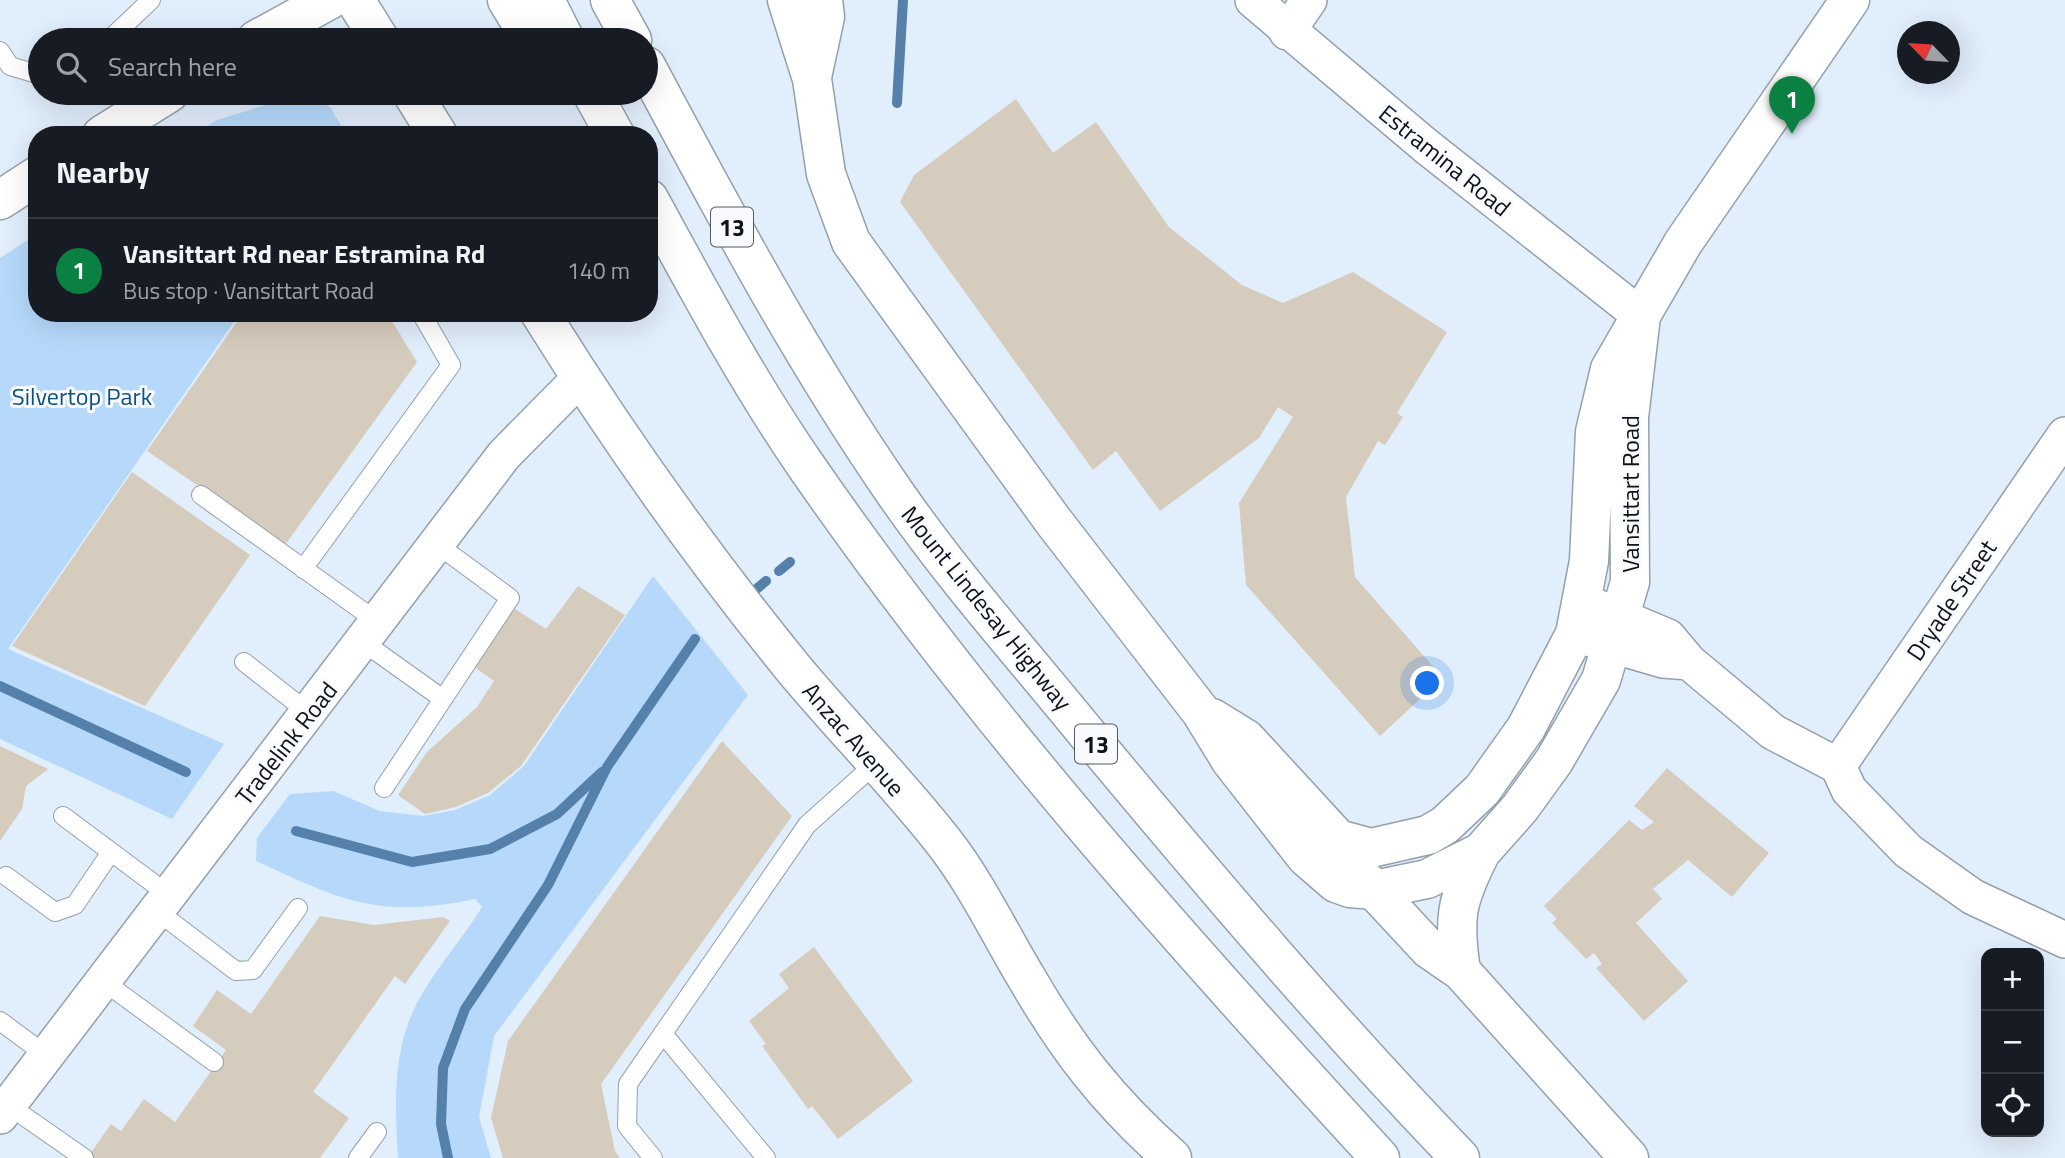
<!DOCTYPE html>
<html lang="en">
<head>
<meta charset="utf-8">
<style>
	:root { --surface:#171b24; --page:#242831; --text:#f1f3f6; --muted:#9ea1a6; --line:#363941; --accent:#0b8043 }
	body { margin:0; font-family:"Titillium Web",sans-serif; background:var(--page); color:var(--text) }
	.controls { position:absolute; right:21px; bottom:21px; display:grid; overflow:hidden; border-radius:14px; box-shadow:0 7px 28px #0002 }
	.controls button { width:63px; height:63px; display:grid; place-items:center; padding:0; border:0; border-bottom:2px solid var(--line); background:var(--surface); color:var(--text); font:35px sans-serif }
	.compass { position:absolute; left:1897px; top:21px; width:63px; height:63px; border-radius:50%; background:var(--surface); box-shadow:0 7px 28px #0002; rotate:295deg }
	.you { position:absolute; left:1428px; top:684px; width:24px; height:24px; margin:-18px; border:5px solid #fff; border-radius:50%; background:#1a73e8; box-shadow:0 0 0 10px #1a73e833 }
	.badge { display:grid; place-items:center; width:46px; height:46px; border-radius:50%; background:var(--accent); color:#fff; font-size:23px; font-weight:700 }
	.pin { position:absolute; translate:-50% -58px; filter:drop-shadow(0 2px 4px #0008) }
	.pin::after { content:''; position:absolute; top:37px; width:24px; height:21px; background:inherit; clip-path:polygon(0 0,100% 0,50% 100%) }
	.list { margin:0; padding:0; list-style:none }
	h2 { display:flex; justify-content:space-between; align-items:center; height:91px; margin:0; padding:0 28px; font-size:30px }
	h2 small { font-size:23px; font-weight:400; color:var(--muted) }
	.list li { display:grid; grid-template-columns:46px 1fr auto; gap:21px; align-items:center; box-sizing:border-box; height:105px; padding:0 28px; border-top:2px solid var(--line) }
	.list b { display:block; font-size:26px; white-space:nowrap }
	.list p { margin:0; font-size:23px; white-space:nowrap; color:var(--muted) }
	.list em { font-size:23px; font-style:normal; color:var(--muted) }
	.icon { flex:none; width:38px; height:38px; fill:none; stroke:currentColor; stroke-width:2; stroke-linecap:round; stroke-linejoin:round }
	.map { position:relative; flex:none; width:2065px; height:1158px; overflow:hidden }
	.search { position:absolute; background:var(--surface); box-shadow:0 7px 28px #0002; left:28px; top:28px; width:630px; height:77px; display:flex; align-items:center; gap:18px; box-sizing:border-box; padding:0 24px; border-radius:38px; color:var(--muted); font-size:26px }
	.panel { position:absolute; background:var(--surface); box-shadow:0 7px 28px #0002; left:28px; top:126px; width:630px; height:196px; border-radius:28px }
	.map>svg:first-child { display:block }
</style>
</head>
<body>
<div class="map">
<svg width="2065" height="1158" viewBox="0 0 2065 1158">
	<rect width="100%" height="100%" fill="#e1eefb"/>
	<!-- green -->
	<path fill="#b6d9fb" d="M304 93 330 107 347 135H193L217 120Z
		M37 234V313H240L8 649 224 744 172 819 0 739V258Z
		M653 576 748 695 494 1036 479 1117 491 1158H398C395 1106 392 1053 416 1005 433 971 462 940 482 907L475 899C378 919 343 901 256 861L257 838 290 794 333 791 380 811 423 816 455 810 490 795 524 766Z"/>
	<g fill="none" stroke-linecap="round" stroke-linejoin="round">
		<!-- stream -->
		<path stroke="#5480aa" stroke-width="10" d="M897 103 903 0
			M779 571 790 562
			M754 591 766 581
			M0 686 186 772
			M296 831 412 862 490 849 557 814 602 772
			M448 1158 441 1124 443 1068 465 1009 548 885 607 767 695 639"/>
	</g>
	<!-- building -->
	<path fill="#d6ccbd" d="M1016 99 1053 153 1096 122 1169 227 1242 285 1283 303 1353 272 1447 332 1397 413 1403 417 1385 445 1378 441 1346 497 1355 577 1443 678 1380 736 1246 585 1239 503 1293 417 1278 407 1259 438 1160 511 1116 451 1093 470 900 202 914 175Z
		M243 313H387L417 362 285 545 147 451Z
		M132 472 250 555 145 706 12 646Z
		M578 586 625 615 521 766 488 793 456 807 425 814 398 795 427 752 477 707 494 681 469 663 509 605 546 629Z
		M722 741 792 816 601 1084 615 1151 620 1158H503L491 1118 508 1041Z
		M0 746 48 769 26 786 22 809 0 841Z
		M1667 768 1769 853 1732 897 1688 860 1653 889 1662 899 1636 923 1688 981 1644 1021 1596 968 1602 964 1594 953 1586 959 1552 923 1557 919 1544 906 1629 820 1642 830 1654 822 1634 806Z
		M320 916 374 925 443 917 450 921 405 984 395 976 313 1092 349 1118 320 1158H87L111 1124 121 1131 144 1099 175 1122 226 1050 193 1026 217 990 251 1014Z
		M814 947 913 1081 838 1139 812 1106 808 1109 762 1046 766 1044 749 1021 789 988 779 974Z"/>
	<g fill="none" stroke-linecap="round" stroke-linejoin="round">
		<defs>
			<path id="lane" d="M109 40 151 0
				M0 51 10 66 40 75
				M201 495 378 622
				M303 569 451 365 421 313
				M363 642 443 699
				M244 662 309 713
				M384 788 510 598 438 545
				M63 816 169 895
				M6 876 55 912 75 905 111 852
				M157 911 236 971 253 970 298 908
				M103 981 214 1062
				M0 1021 46 1055
				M664 1035 766 1158
				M8 1105 84 1158
				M358 1158 377 1132
				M653 1158 627 1126 628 1084 807 825 875 764"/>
			<path id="street" d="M1253 0 1426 146 1641 316
				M1287 32 1309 0
				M1582 601 1668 637 1689 662 1773 732 1838 766 1849 790 1908 851 1973 897 2065 940
				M1584 637 1663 660 1689 662
				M1838 766 2065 435
				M0 1116 504 455 580 378"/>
			<path id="secondary" d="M355 0 380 40
				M787 0 812 79 826 174 851 242 1054 522 1201 712 1231 761 1306 857 1336 883 1350 888 1374 890 1427 879 1481 852 1520 808 1554 761 1601 680 1630 582 1629 417 1641 316
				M256 40 329 0
				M812 77 825 17 823 0
				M412 93 438 135
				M102 135 169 93
				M0 200 37 176
				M540 313C617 437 701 555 793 668 842 727 896 781 943 841 976 883 999 932 1026 977 1068 1050 1109 1102 1172 1158
				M1212 718 1246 739 1338 839 1349 863 1429 949 1461 971 1629 1158
				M1338 839 1371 848 1428 835 1445 825 1482 790 1526 728 1575 634 1589 561 1595 432 1610 369 1683 243 1850 0
				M1461 971C1453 917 1456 901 1481 852"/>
			<path id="highway" d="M507 0 518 18 542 40
				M545 0 565 40
				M610 0 632 40
				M646 66C724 212 801 357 895 493 954 578 1023 655 1088 735 1208 879 1330 1023 1460 1158
				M592 93 615 135
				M649 199C698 289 748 382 806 466 976 712 1178 938 1380 1158"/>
		</defs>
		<!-- lane casing -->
		<use href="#lane" stroke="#94a0ac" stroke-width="20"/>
		<!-- street casing -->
		<use href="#street" stroke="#94a0ac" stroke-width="38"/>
		<!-- secondary casing -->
		<use href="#secondary" stroke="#94a0ac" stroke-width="41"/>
		<!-- highway casing -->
		<use href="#highway" stroke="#94a0ac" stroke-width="41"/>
		<!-- lane -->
		<use href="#lane" stroke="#fff" stroke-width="18"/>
		<!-- street -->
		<use href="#street" stroke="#fff" stroke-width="35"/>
		<!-- secondary -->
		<use href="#secondary" stroke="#fff" stroke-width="38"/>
		<!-- highway -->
		<use href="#highway" stroke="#fff" stroke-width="38"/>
	</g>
	<g text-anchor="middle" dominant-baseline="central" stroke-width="6" stroke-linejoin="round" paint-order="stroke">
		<!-- shield labels -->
		<g fill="#f8fafd" stroke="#54585c" stroke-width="2">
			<rect x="711" y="207.5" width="42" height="39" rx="5"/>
			<rect x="1075" y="724.5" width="42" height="39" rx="5"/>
		</g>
		<g font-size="23" font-weight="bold" fill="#0e1317">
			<text x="732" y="227">13</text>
			<text x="1096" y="744">13</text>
		</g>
		<!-- street labels -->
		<g font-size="24" fill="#0e1317" stroke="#f8fafd">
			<text transform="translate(1445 160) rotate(39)">Estramina Road</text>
			<text transform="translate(1630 494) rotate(-90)">Vansittart Road</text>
			<text transform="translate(1951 600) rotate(-56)">Dryade Street</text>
			<text transform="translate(987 608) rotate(51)">Mount Lindesay Highway</text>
			<text transform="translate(854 739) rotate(49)">Anzac Avenue</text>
			<text transform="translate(286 743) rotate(-52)">Tradelink Road</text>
		</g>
		<!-- park labels -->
		<g font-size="24" fill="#0c5186" stroke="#f8fafd">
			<text x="82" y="396">Silvertop Park</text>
		</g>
	</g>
</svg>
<div class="controls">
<button>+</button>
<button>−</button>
<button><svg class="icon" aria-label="locate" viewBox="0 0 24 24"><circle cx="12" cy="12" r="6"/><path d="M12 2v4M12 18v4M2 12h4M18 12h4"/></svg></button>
</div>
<svg class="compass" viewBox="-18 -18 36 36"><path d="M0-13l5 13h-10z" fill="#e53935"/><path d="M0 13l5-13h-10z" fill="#9ea1a6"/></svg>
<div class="you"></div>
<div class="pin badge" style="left:1792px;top:134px">1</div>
<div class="search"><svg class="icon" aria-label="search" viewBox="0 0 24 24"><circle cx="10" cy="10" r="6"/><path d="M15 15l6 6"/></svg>Search here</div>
<section class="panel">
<h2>Nearby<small></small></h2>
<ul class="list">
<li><span class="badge">1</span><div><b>Vansittart Rd near Estramina Rd</b><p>Bus stop · Vansittart Road</p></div><em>140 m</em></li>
</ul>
</section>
</div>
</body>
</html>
